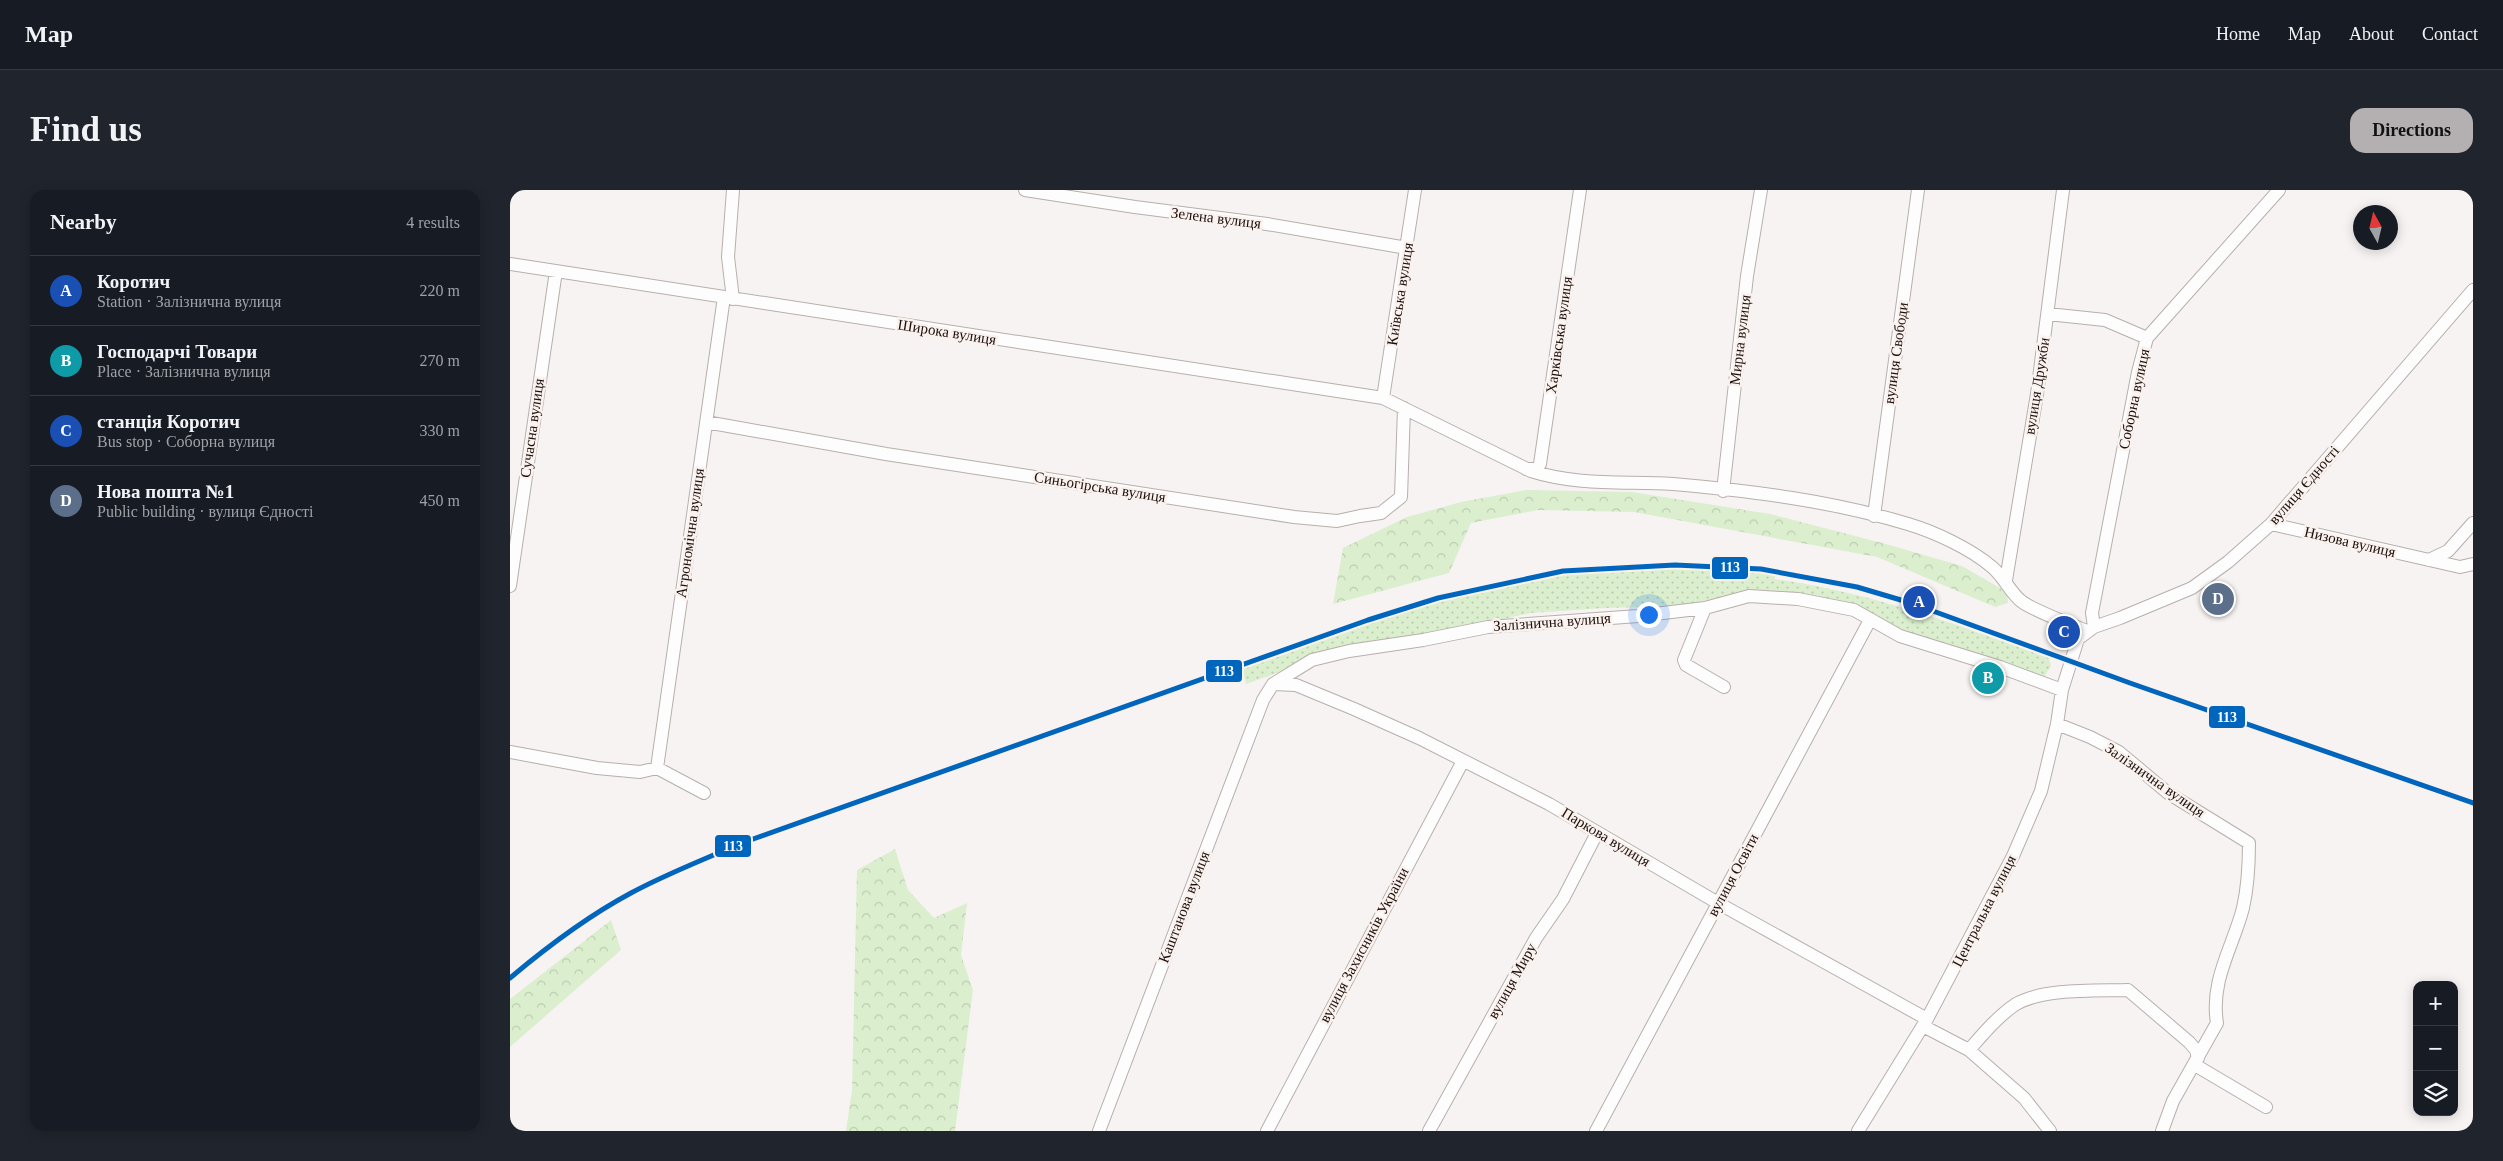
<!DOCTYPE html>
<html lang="en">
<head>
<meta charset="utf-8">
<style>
	:root { --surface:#171b24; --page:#20242c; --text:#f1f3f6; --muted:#9ea1a6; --line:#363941; --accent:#b4b0b1 }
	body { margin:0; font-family:"Times New Roman",serif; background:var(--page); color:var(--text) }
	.controls { position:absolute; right:15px; bottom:15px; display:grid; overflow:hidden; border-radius:10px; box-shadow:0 2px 12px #0003 }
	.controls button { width:45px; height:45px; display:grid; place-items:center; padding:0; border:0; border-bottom:1px solid var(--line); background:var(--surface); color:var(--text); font:25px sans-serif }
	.compass { position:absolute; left:1843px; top:15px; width:45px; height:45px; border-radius:50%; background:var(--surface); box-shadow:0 2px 12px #0003; rotate:352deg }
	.you { position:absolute; left:1138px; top:424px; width:18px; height:18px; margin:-12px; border:4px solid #fff; border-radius:50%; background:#1a73e8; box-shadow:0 0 0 8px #1a73e833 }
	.badge { display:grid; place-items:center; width:32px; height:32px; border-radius:50%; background:var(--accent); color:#fff; font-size:16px; font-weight:700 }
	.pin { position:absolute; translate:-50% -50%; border:2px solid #fff; box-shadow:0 1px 5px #0006 }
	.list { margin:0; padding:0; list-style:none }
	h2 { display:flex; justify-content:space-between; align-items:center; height:65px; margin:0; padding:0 20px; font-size:21px }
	h2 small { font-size:16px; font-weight:400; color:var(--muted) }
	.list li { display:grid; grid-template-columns:32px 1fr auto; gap:15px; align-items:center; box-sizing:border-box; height:70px; padding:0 20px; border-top:1px solid var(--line) }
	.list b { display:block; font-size:19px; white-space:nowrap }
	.list p { margin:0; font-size:16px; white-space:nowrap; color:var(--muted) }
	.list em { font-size:16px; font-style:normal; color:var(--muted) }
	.icon { flex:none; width:28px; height:28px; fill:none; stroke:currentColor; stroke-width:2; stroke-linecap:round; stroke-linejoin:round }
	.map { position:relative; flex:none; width:1963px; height:941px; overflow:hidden; border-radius:15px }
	header { display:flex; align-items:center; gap:30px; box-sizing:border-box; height:70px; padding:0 25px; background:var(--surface); border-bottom:1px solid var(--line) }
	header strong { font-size:24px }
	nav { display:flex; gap:28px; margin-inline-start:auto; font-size:18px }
	.intro { display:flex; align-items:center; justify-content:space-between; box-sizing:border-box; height:120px; padding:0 30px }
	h1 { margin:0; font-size:35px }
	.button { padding:12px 22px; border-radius:15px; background:var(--accent); color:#111; font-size:18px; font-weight:700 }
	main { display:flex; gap:30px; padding:0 30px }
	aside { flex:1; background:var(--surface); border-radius:15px; box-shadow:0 2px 12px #0003 }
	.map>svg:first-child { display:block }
</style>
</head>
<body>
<header>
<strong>Map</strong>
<nav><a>Home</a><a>Map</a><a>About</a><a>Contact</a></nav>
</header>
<div class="intro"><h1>Find us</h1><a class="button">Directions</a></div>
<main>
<aside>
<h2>Nearby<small>4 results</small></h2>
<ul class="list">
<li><span class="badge" style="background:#1a4fb4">A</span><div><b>Коротич</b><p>Station · Залізнична вулиця</p></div><em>220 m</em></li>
<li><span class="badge" style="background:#0f9aa8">B</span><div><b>Господарчі Товари</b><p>Place · Залізнична вулиця</p></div><em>270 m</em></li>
<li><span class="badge" style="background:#1a4fb4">C</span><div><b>станція Коротич</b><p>Bus stop · Соборна вулиця</p></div><em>330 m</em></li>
<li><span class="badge" style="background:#5c6f8a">D</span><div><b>Нова пошта №1</b><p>Public building · вулиця Єдності</p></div><em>450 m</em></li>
</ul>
</aside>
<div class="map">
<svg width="1963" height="941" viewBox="0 0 1963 941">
	<defs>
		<pattern id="grass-dots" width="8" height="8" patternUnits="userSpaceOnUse" patternTransform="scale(1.25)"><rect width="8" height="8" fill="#dbefcf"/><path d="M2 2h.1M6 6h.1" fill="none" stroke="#bcccb0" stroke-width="1.8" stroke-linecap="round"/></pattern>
		<pattern id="forest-crowns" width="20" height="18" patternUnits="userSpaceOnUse" patternTransform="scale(1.25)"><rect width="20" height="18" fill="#dbefcf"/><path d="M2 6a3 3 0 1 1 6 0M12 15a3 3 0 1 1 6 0" fill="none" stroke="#bcccb0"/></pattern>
	</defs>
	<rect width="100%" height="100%" fill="#f7f3f2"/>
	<!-- grass -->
	<path fill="url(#grass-dots)" d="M1158 378 1255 381 1265 383V389C1360 402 1449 435 1539 468L1541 476 1535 486H1529L1394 444 1356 426 1266 406H1215L1172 416 1095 418 1021 423 810 468 736 494 732 477C844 438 959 392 1079 382 1105 380 1132 380 1158 378Z"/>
	<!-- forest -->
	<path fill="url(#forest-crowns)" d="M1016 300 1122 302 1260 324 1376 354 1452 376 1497 402 1498 413 1485 417 1367 367 1124 322 1028 320 961 333 939 383 823 414 833 358 897 327 951 312Z
		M385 659 398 700 424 728 457 713 451 765 463 800 445 941H336L342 900 347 680Z
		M101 730 111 760 0 857V809Z"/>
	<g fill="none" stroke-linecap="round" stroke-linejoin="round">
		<defs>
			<path id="minor" d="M515 0 625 17 757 34 897 58
				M0 74 873 208 1021 281C1068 296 1115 291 1163 294 1243 301 1322 311 1398 334 1425 342 1461 359 1482 377 1494 387 1500 402 1511 411 1522 420 1562 435 1577 441
				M223 109 218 67 223 0
				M1538 124 1595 130 1637 148
				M873 208 905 0
				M196 232 376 264 784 327 827 331 850 326 871 323 891 307 894 218
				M1016 279H1027L1030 274 1070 0
				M1213 301 1237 86 1251 0
				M1364 326 1408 0
				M1761 334 1950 377 1963 374
				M1919 370 1938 361 1963 333
				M1496 390 1527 204 1553 0
				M0 396 46 81
				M1195 418 1174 470 1176 475 1214 497
				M1584 437 1582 423 1628 182 1637 148 1769 0
				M763 494 786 495 844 519 909 548 1039 614 1208 713 1417 829
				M1547 534 1580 547 1609 562 1658 603 1739 653C1739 675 1738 696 1733 718 1723 757 1700 790 1707 833L1663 911 1652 941
				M0 562 87 578 130 582 147 578 194 603
				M147 578 214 107
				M1413 836 1459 860 1514 908 1540 941
				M1459 860C1473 844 1488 826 1506 814 1534 798 1586 801 1618 800L1679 852 1686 860 1688 868
				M1685 875 1756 917
				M589 941 753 510 763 494 802 470 839 461 913 450 978 437 1128 426 1195 418 1239 406 1288 409 1344 420 1390 446 1490 477 1552 500
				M757 941 953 571
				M919 941 1026 748 1053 709 1087 643
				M1086 941 1360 430
				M1348 941 1417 829 1503 666 1531 601 1547 534 1552 500 1568 449 1584 437 1610 428 1682 398 1718 372 1761 334 1963 100"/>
		</defs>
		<!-- minor casing -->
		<use href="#minor" stroke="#b7afac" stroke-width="14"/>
		<!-- minor -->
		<use href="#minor" stroke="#fefdfd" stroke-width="12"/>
		<defs>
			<path id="rail-1" d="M0 788C38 756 78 726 121 703 156 684 193 670 229 654L858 430 928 408 1053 381 1165 375 1251 379 1347 397 1401 413 1620 493 1963 613"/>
		</defs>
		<!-- rail-1 casing -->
		<use href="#rail-1" stroke="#faf2ef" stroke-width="9"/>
		<!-- rail-1 -->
		<use href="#rail-1" stroke="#0065bd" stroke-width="5"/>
	</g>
	<g text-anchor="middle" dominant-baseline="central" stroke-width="5" stroke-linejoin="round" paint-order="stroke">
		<!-- street labels -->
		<g font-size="15" fill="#1d100b" stroke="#faf2ef">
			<text transform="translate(706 28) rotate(7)">Зелена вулиця</text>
			<text transform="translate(890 104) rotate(-81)">Київська вулиця</text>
			<text transform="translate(437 142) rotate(9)">Широка вулиця</text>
			<text transform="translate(1049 145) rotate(-82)">Харківська вулиця</text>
			<text transform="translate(1230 150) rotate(-83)">Мирна вулиця</text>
			<text transform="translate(1386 163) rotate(-82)">вулиця Свободи</text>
			<text transform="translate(1527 196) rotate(-81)">вулиця Дружби</text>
			<text transform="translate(1624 209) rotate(-78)">Соборна вулиця</text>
			<text transform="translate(22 238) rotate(-82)">Сучасна вулиця</text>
			<text transform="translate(1794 295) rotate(-49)">вулиця Єдності</text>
			<text transform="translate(590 297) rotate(9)">Синьогірська вулиця</text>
			<text transform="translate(180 343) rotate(-82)">Агрономічна вулиця</text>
			<text transform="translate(1840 352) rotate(13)">Низова вулиця</text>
			<text transform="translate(1042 432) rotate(-4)">Залізнична вулиця</text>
			<text transform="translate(1645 590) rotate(35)">Залізнична вулиця</text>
			<text transform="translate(1096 647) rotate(31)">Паркова вулиця</text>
			<text transform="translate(1223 685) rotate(-62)">вулиця Освіти</text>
			<text transform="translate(674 717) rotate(-69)">Каштанова вулиця</text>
			<text transform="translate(1474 721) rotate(-63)">Центральна вулиця</text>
			<text transform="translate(854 755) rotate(-62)">вулиця Захисників України</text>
			<text transform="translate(1002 791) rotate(-61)">вулиця Миру</text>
		</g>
	</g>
	<g stroke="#faf2ef" stroke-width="2">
		<rect x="1201" y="366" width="38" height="24" rx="5" fill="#0065bd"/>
		<rect x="695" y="469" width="38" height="24" rx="5" fill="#0065bd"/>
		<rect x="1698" y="515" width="38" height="24" rx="5" fill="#0065bd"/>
		<rect x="204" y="644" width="38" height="24" rx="5" fill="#0065bd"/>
	</g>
	<g font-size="14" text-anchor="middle" font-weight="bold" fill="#fff">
		<text x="1220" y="382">113</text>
		<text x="714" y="486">113</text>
		<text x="1717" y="532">113</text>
		<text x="223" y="661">113</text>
	</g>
</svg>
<div class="controls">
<button>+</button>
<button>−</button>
<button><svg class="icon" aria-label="layers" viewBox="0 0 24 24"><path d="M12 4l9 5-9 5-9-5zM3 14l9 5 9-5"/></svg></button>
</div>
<svg class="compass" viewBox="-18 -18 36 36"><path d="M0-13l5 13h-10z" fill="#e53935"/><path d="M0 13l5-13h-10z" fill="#9ea1a6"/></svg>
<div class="you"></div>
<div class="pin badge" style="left:1409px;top:412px;background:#1a4fb4">A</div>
<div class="pin badge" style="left:1478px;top:488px;background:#0f9aa8">B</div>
<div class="pin badge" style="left:1554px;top:442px;background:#1a4fb4">C</div>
<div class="pin badge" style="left:1708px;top:409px;background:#5c6f8a">D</div>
</div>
</main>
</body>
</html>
